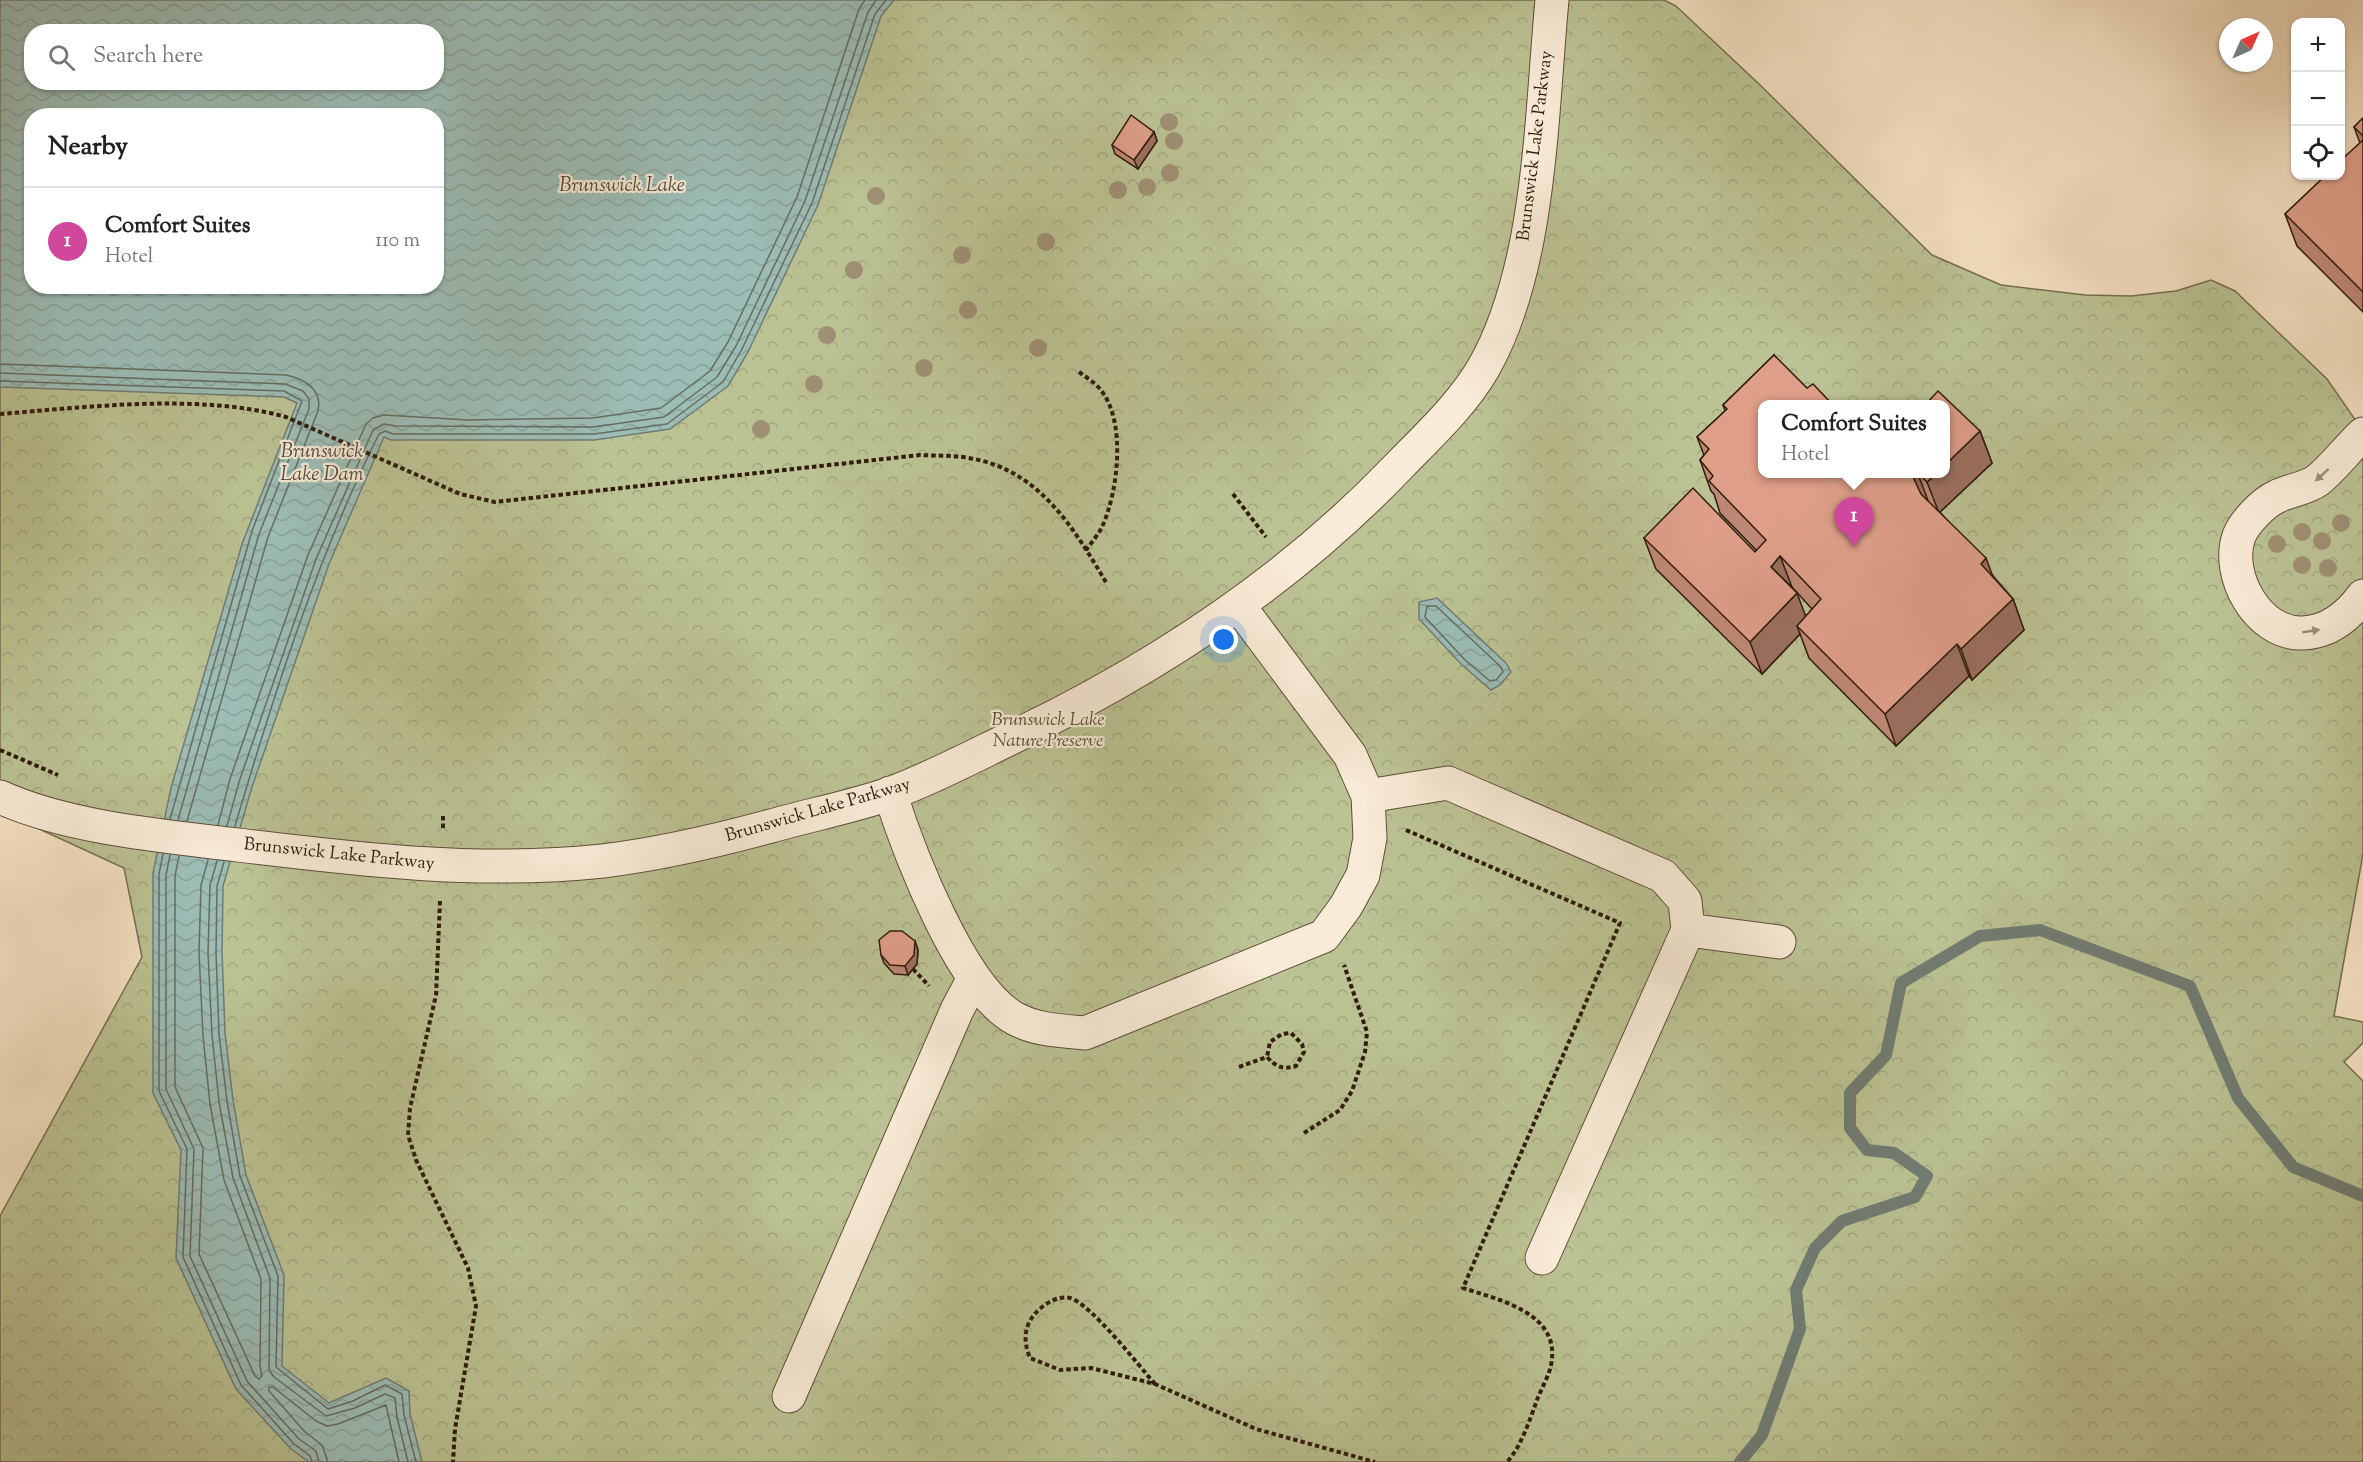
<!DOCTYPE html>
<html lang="en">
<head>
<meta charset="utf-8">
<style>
	:root { --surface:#fff; --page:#f6f6f6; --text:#222; --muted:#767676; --line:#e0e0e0; --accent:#0b8043 }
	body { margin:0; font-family:"Sorts Mill Goudy",serif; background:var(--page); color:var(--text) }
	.controls { position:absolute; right:18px; top:18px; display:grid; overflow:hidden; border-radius:12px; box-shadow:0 2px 4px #0004 }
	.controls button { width:54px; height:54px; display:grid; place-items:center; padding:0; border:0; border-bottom:2px solid var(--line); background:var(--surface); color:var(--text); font:30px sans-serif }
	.compass { position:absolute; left:2219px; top:18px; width:54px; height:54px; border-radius:50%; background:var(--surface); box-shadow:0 2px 4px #0004; rotate:45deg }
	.you { position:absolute; left:1224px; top:640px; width:21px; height:21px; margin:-15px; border:4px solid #fff; border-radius:50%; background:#1a73e8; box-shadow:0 0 0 9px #1a73e833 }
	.badge { display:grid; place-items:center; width:39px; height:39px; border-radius:50%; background:var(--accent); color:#fff; font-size:20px; font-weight:700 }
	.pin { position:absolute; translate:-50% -50px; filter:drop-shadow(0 2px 3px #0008) }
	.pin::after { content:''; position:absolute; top:32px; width:21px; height:18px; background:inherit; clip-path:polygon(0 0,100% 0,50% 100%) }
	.popup { position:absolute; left:1758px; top:400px; width:192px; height:78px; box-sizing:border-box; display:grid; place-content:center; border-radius:12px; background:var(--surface); filter:drop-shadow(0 2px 4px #0005); font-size:20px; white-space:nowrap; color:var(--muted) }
	.popup b { font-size:22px; color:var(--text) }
	.popup::after { content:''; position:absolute; left:50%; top:100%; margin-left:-12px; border:12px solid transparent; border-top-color:var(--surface) }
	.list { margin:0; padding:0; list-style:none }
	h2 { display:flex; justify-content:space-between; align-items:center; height:78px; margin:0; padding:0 24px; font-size:26px }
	h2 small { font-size:20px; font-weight:400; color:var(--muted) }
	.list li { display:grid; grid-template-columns:39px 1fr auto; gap:18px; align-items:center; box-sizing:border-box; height:108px; padding:0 24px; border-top:2px solid var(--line) }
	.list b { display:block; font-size:22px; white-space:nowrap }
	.list p { margin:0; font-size:20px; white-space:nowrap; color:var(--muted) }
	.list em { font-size:20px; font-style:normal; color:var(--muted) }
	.icon { flex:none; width:33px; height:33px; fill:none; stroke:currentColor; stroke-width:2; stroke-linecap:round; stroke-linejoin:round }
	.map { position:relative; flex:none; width:2363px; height:1462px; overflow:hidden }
	.search { position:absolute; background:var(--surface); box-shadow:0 2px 4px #0004; left:24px; top:24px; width:420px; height:66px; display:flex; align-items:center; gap:15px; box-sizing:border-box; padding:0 21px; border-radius:24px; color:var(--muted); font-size:22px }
	.panel { position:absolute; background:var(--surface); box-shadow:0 2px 4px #0004; left:24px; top:108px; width:420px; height:186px; border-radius:24px }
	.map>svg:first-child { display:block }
</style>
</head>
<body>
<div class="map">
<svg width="2363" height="1462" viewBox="0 0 2363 1462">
	<defs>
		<pattern id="park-crowns" width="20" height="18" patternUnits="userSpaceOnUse" patternTransform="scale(1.5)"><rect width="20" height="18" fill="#bbc293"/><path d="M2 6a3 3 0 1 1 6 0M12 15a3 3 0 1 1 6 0" fill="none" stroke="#a1a67e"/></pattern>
		<pattern id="water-waves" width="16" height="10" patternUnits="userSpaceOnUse" patternTransform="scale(1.5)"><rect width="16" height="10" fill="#9cbdb6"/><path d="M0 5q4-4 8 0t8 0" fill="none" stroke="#87a29b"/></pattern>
	</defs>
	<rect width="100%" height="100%" fill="#f4e0c1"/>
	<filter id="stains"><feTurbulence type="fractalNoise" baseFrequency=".00333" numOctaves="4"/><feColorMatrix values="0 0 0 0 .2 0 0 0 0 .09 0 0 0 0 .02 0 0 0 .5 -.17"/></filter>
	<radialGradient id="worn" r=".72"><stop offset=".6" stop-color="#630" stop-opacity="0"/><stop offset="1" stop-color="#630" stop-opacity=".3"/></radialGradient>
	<!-- park -->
	<path fill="url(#park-crowns)" stroke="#766e50" stroke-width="1.5" fill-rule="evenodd" d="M0 0H1664L1676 6 1759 84 1932 255 2001 285 2085 295 2131 296 2176 291 2211 280 2235 291 2327 379 2363 431V854L2334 1016 2363 1022V1043L2344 1062 2363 1081V1462H0V1216L142 957 124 868 0 811ZM32 32H436V82H32ZM32 116H436V286H32ZM1762 404H1946V474H1762Z"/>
	<!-- water -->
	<path fill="url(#water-waves)" stroke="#717c72" stroke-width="1.5" fill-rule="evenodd" d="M0 0H894L881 16 818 205 748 352 728 386 670 429 594 440H391L384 437 329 564 252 787 223 886 222 952 225 1033 233 1100 246 1175 284 1275 282 1366 329 1403 386 1378 409 1391 410 1414 422 1462H309L291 1449 236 1389 176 1258 181 1150 153 1093V873L171 788 242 544 297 403 284 397 0 387ZM32 32H436V82H32ZM32 116H436V286H32Z
		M1437 598 1506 663 1511 672 1500 685 1491 690 1461 664 1419 619V602Z"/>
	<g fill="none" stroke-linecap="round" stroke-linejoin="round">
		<!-- shore -->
		<path stroke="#666c61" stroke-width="1.5" d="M0 364 286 375C305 379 323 390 318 411L268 537 187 821
			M0 373 285 384 303 391 309 399V409L259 534 178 820
			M0 381 284 391 302 401 252 531 170 819
			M1427 606H1436L1501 667 1503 672 1496 680 1490 681 1465 660 1425 617Z
			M218 825 230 779 308 555 366 424 373 418 384 415 468 420 593 418 661 408 710 371 728 342 797 197 859 9 865 0
			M227 826 239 782 316 559 373 430 384 424 395 426 593 427 664 417 717 377 736 346 805 201 868 12 876 0
			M235 826C274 694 317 558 379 434L385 431 393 434H594L667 424 723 382 742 349 812 203 875 14 886 0
			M163 854 159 874V1091L187 1149 183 1257 241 1385 294 1444 310 1456 312 1462
			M170 855 166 875V1089L194 1149 190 1256 247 1381 299 1439 316 1451 319 1462
			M179 856 175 876V1087L203 1148 199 1254 255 1376 259 1379 262 1376 260 1366 261 1279 224 1180 210 1104 203 1036 199 952 201 885 208 860
			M217 861 210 885 208 952 212 1035 219 1102 233 1178 270 1278 269 1370 274 1377 326 1416 355 1408 385 1394 395 1398 397 1417 408 1462
			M224 862 217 886 216 952 219 1034 227 1101 240 1176 278 1276 276 1367 328 1409 353 1401 385 1385 402 1394 404 1415 416 1462
			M328 1462 322 1445 305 1432 269 1391V1387H273L316 1421 327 1426 338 1424 386 1405 399 1462"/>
		<!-- stream -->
		<path stroke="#717c72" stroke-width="12" d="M1740 1462 1762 1435 1800 1329 1796 1290 1815 1248 1842 1221 1915 1197 1927 1176 1894 1153 1867 1150 1850 1128V1093L1886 1055 1901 983 1980 936 2040 930 2190 986 2238 1098 2293 1167 2363 1196"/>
		<defs>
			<path id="minor" d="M2363 434C2348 448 2335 466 2318 480 2306 489 2289 490 2276 497 2263 503 2244 523 2239 536 2225 575 2258 635 2303 633 2329 632 2349 615 2363 596
				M890 793C909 852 960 987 1014 1018 1035 1030 1062 1031 1085 1033L1324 936 1346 906 1363 875 1370 838 1368 796 1350 755 1239 606
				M1368 796 1448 783 1663 876 1685 901 1688 930 1542 1258
				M0 797C68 828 164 836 238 845 361 860 479 874 603 861 660 854 716 841 771 826 810 815 851 807 889 794 930 779 970 758 1009 739 1154 670 1287 583 1398 467 1428 436 1463 404 1484 367 1541 266 1541 115 1552 0
				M1688 930 1779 942
				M789 1396 957 1010 974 978"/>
		</defs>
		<!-- minor casing -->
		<use href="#minor" stroke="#614c39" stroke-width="35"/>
		<!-- path -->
		<path stroke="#301b0c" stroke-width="4" stroke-dasharray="4.5 3" stroke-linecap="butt" d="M1079 372C1086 377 1094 382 1100 389 1127 421 1118 492 1102 527 1098 535 1092 542 1086 550
			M0 414C88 407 200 393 286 417L460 494 495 502 920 455C938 456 957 455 974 459 1041 472 1075 530 1107 584
			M1233 494 1266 537
			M0 750 58 775
			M443 828V814
			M1406 830 1620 923 1463 1288C1499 1300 1562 1313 1551 1365 1549 1376 1541 1389 1537 1400 1530 1419 1521 1447 1507 1462
			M440 901 436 995 410 1108 408 1135 416 1160 468 1268 476 1306 455 1429 453 1462
			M913 969 929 986
			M1239 1067 1267 1057C1276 1067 1283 1070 1296 1066L1304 1052 1302 1044 1291 1033 1282 1034 1270 1042 1267 1057
			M1304 1133 1340 1110 1352 1091 1365 1052 1367 1032 1344 965
			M1155 1384C1139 1366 1091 1304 1070 1298 1057 1295 1042 1305 1034 1315 1023 1328 1024 1344 1030 1358L1060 1370 1091 1368 1155 1384 1256 1429 1375 1462"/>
		<!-- minor -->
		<use href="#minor" stroke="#f8ebd7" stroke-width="33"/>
	</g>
	<!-- trees -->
	<g fill="#9f8f73">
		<circle cx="1169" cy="122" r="9"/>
		<circle cx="1174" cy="141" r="9"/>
		<circle cx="1170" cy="173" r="9"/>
		<circle cx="1147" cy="187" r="9"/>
		<circle cx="1118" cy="190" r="9"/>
		<circle cx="876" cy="196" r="9"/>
		<circle cx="1046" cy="242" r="9"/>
		<circle cx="962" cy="255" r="9"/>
		<circle cx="854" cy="270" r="9"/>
		<circle cx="968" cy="310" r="9"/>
		<circle cx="827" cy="335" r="9"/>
		<circle cx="1038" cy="348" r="9"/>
		<circle cx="924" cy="368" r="9"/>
		<circle cx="814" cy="384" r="9"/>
		<circle cx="761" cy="429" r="9"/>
		<circle cx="2341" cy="523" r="9"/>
		<circle cx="2302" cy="532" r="9"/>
		<circle cx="2322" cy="541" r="9"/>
		<circle cx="2277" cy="544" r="9"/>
		<circle cx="2302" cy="565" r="9"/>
		<circle cx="2328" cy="568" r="9"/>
	</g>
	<!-- wall -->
	<path fill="#bf8875" stroke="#301b0c" stroke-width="1.5" fill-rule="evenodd" d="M2363 118V312L2297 246 2285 214 2360 143 2354 127Z
		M1154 132 1157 141 1138 169 1115 154 1112 145Z
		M1774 355 1762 474H1946L1980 431 1992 463 1940 512 1994 577 2013 599 2024 630 1972 680 1969 676 1896 746 1809 658 1800 634 1762 674 1656 569 1644 538 1755 552 1756 550 1720 513 1714 494 1711 491 1700 460 1704 455 1697 437 1725 411 1723 405ZM1792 587 1812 609 1806 617Z
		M915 941 918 950 917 964 908 975 894 974 884 963 881 955Z"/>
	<!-- shaded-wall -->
	<path fill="#9b6f5f" stroke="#301b0c" stroke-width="1.5" d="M1154 132 1157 141 1138 169 1134 160Z
		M1980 431 1992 463 1939 513 1927 482 1936 474H1946V464Z
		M1916 474H1918L1929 503 1924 509 1913 477Z
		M1780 556 1792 587 1771 567Z
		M1986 558 1998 590 1981 564Z
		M1797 593 1809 625 1797 626 1800 634 1762 674 1750 642Z
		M2013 599 2024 630 1972 680 1961 649Z
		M1957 644 1969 676 1896 746 1885 714Z
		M915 941 918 950 917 964 908 975 905 966Z"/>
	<!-- building -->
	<path fill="#de9e88" stroke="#301b0c" stroke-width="1.5" d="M1131 115 1154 132 1134 160 1112 145Z
		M2363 118V136L2354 127Z
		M2363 140V292L2285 214 2325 176H2340V161Z
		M1774 355 1807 388 1813 384 1833 405H1762V474H1916L1913 477 1921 494 1986 558 1981 564 2013 599 1961 649 1957 644 1885 714 1797 626 1821 599 1780 556 1771 567 1797 593 1750 642 1644 538 1693 488 1755 552 1766 540 1709 481 1713 476 1700 460 1709 449 1697 437 1727 409 1723 405Z
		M1938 391 1980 431 1946 464V405H1925Z
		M1919 474H1936L1927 482Z
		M890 931H902L915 941 914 955 905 966 890 965 881 955 879 940Z"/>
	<!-- one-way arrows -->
	<defs><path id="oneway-solid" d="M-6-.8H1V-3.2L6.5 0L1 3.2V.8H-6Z" transform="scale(1.5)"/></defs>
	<g fill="#9e8d7c">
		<use href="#oneway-solid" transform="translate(2322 475) rotate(138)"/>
		<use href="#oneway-solid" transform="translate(2311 631) rotate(-9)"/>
	</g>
	<g text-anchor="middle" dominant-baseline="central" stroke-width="4.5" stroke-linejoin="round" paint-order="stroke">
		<!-- street labels -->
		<g font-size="18" fill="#301b0c" stroke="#f8ebd7">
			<text transform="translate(1536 146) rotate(-83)">Brunswick Lake Parkway</text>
			<text transform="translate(818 811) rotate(-16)">Brunswick Lake Parkway</text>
			<text transform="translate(339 855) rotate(6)">Brunswick Lake Parkway</text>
		</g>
		<!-- park labels -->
		<g font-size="18" font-style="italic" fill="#5a4d34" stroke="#f8ebd7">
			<text x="1048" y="721">Brunswick Lake<tspan x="1048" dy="21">Nature Preserve</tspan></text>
		</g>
		<!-- water labels -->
		<g font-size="20" font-style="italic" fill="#504c3f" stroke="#f8ebd7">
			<text x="622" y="186">Brunswick Lake</text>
			<text x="322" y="452">Brunswick<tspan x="322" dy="23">Lake Dam</tspan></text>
		</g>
	</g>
	<rect width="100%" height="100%" filter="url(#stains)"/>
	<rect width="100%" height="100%" fill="url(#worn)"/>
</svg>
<div class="controls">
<button>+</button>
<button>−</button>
<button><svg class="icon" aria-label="locate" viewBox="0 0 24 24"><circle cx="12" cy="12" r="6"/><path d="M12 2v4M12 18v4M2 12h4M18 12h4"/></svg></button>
</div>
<svg class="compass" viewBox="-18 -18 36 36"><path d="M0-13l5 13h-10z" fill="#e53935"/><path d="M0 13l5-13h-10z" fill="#767676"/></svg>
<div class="you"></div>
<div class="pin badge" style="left:1854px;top:547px;background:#d1479c">1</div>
<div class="popup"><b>Comfort Suites</b>Hotel</div>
<div class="search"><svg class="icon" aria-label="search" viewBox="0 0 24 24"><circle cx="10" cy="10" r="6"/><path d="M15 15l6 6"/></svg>Search here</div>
<section class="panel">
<h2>Nearby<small></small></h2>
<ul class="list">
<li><span class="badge" style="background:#d1479c">1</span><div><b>Comfort Suites</b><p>Hotel</p></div><em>110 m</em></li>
</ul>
</section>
</div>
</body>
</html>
